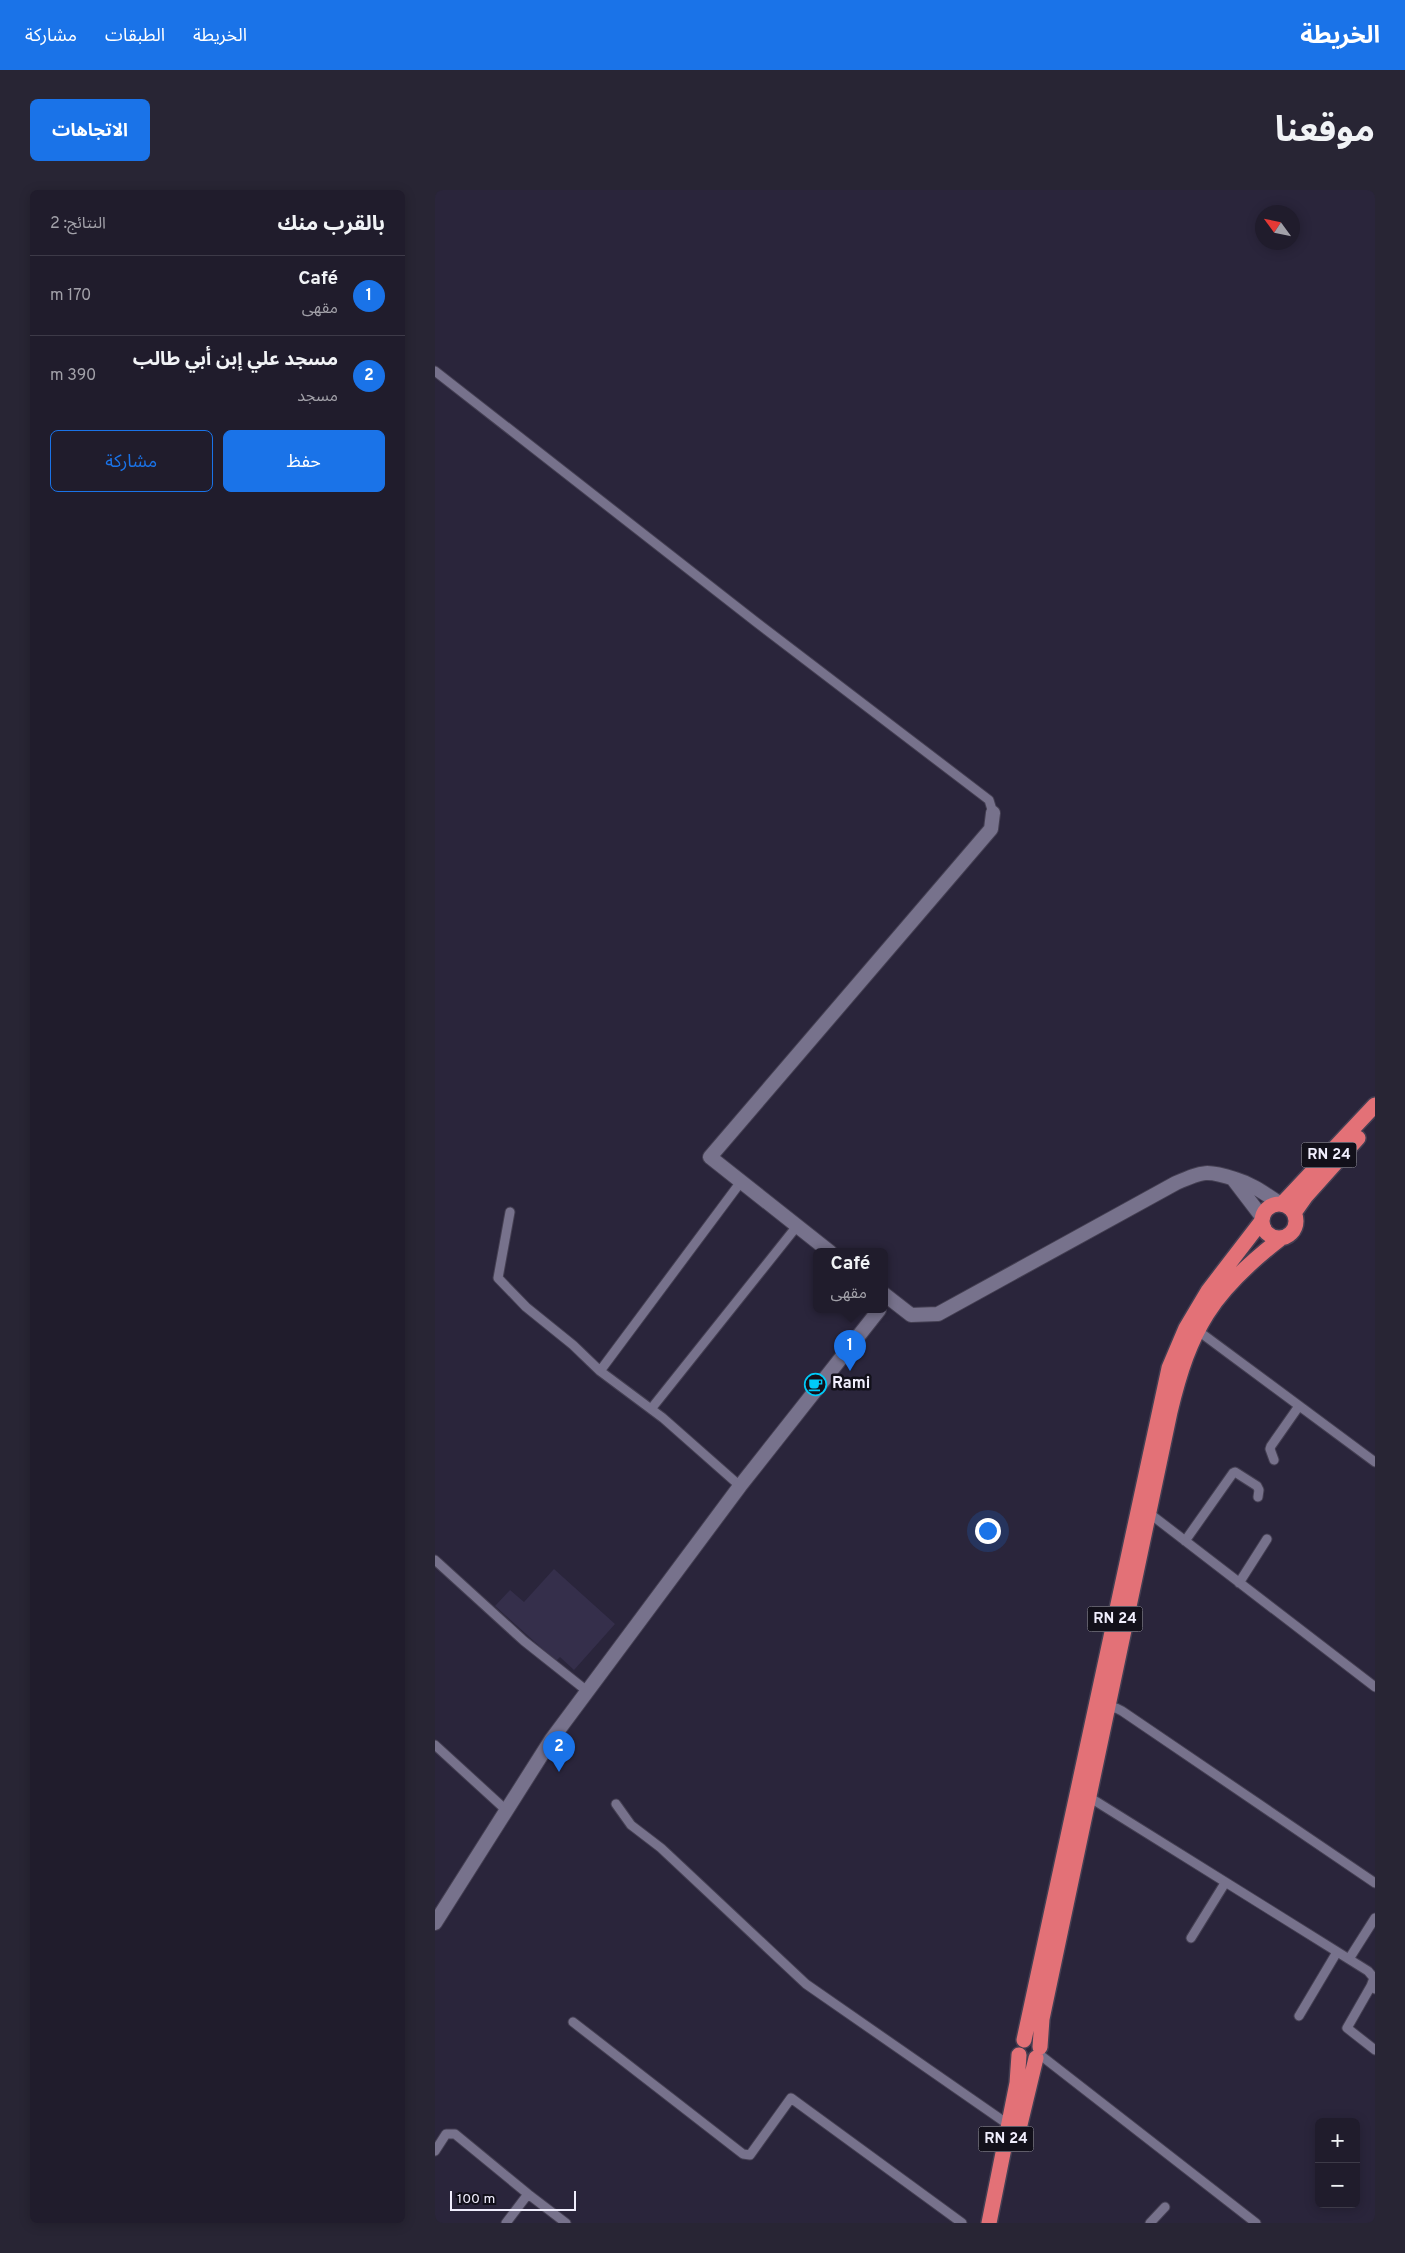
<!DOCTYPE html>
<html lang="ar">
<head>
<meta charset="utf-8">
<style>
	:root { --surface:#201c2c; --page:#282534; --text:#f1f3f6; --muted:#a2a1a9; --line:#3d3a48; --accent:#1a73e8 }
	body { margin:0; font-family:Overpass,"Noto Sans Arabic",sans-serif; background:var(--page); color:var(--text); direction:rtl }
	.controls { position:absolute; right:15px; bottom:15px; display:grid; overflow:hidden; border-radius:8px; box-shadow:0 2px 12px #0003 }
	.controls button { width:45px; height:45px; display:grid; place-items:center; padding:0; border:0; border-bottom:1px solid var(--line); background:var(--surface); color:var(--text); font:25px sans-serif }
	.compass { position:absolute; left:820px; top:15px; width:45px; height:45px; border-radius:50%; background:var(--surface); box-shadow:0 2px 12px #0003; rotate:303deg }
	.scale { position:absolute; left:15px; bottom:12px; width:126px; box-sizing:border-box; padding-left:5px; border:2px solid #f0eefd; border-top:0; font-size:14px; line-height:18px; white-space:nowrap; color:#f0eefd; -webkit-text-stroke:4px #12101a; paint-order:stroke }
	.you { position:absolute; left:552px; top:1340px; width:18px; height:18px; margin:-12px; border:4px solid #fff; border-radius:50%; background:#1a73e8; box-shadow:0 0 0 8px #1a73e833 }
	.badge { display:grid; place-items:center; width:32px; height:32px; border-radius:50%; background:var(--accent); color:#fff; font-size:16px; font-weight:700 }
	.pin { position:absolute; translate:-50% -41px; filter:drop-shadow(0 1px 2px #0008) }
	.pin::after { content:''; position:absolute; top:26px; width:18px; height:15px; background:inherit; clip-path:polygon(0 0,100% 0,50% 100%) }
	.popup { position:absolute; left:378px; top:1058px; width:75px; height:65px; box-sizing:border-box; display:grid; place-content:center; border-radius:8px; background:var(--surface); filter:drop-shadow(0 1px 4px #0005); font-size:16px; white-space:nowrap; color:var(--muted) }
	.popup b { font-size:19px; color:var(--text) }
	.popup::after { content:''; position:absolute; left:50%; top:100%; margin-left:-10px; border:10px solid transparent; border-top-color:var(--surface) }
	.list { margin:0; padding:0; list-style:none }
	h2 { display:flex; justify-content:space-between; align-items:center; height:65px; margin:0; padding:0 20px; font-size:21px }
	h2 small { font-size:16px; font-weight:400; color:var(--muted) }
	.list li { display:grid; grid-template-columns:32px 1fr auto; gap:15px; align-items:center; box-sizing:border-box; height:80px; padding:0 20px; border-top:1px solid var(--line) }
	.list b { display:block; font-size:19px; white-space:nowrap }
	.list p { margin:0; font-size:16px; white-space:nowrap; color:var(--muted) }
	.list em { font-size:16px; font-style:normal; color:var(--muted) }
	.actions { display:flex; gap:10px; padding:15px 20px }
	.actions a { flex:1; padding:11px 0; border:1px solid var(--accent); border-radius:8px; text-align:center; font-size:18px; color:var(--accent) }
	.actions .main { background:var(--accent); color:#fff }
	.map { position:relative; flex:none; width:940px; height:2033px; overflow:hidden; direction:ltr; border-radius:8px }
	header { display:flex; align-items:center; gap:30px; box-sizing:border-box; height:70px; padding:0 25px; background:var(--accent); color:#fff }
	header strong { font-size:24px }
	nav { display:flex; gap:28px; margin-inline-start:auto; font-size:18px }
	.intro { display:flex; align-items:center; justify-content:space-between; box-sizing:border-box; height:120px; padding:0 30px }
	h1 { margin:0; font-size:35px }
	.button { padding:12px 22px; border-radius:8px; background:var(--accent); color:#fff; font-size:18px; font-weight:700 }
	main { display:flex; gap:30px; padding:0 30px }
	aside { flex:1; background:var(--surface); border-radius:8px; box-shadow:0 2px 12px #0003 }
	.map>svg:first-child { display:block }
</style>
</head>
<body>
<header>
<strong>الخريطة</strong>
<nav><a>الخريطة</a><a>الطبقات</a><a>مشاركة</a></nav>
</header>
<div class="intro"><h1>موقعنا</h1><a class="button">الاتجاهات</a></div>
<main>
<div class="map">
<svg width="940" height="2033" viewBox="0 0 940 2033">
	<rect width="100%" height="100%" fill="#2a253b"/>
	<!-- built -->
	<path fill="#352f4b" d="M119 1379 180 1434 139 1480 125 1467 121 1471 60 1416 75 1400 89 1412Z"/>
	<g fill="none" stroke-linecap="round" stroke-linejoin="round">
		<defs>
			<path id="minor" d="M0 181 321 432 554 610 558 623
				M75 1022 63 1088 91 1117 138 1155 165 1181 228 1228 305 1296
				M762 1140 940 1272
				M165 1181 305 993
				M216 1219 362 1036
				M839 1270 835 1259 836 1256 864 1216
				M714 1323 940 1497
				M750 1351 798 1283 800 1282 822 1296 824 1300 823 1307
				M0 1370 89 1451 152 1501
				M804 1393 832 1349
				M672 1519 681 1518 687 1521 940 1693
				M0 1555 71 1620
				M654 1607 933 1781 939 1788 936 1796 940 1799
				M181 1614 196 1635 226 1658 371 1794 574 1935
				M756 1748 790 1693
				M914 1769 940 1728
				M936 1796 912 1838 940 1860
				M864 1826 902 1762
				M138 1832 308 1964 315 1965 356 1908 527 2033
				M604 1864 821 2033
				M0 1961 11 1944H20L93 2004 71 2033
				M93 2004 131 2033
				M715 2033 730 2017"/>
			<path id="secondary" d="M798 989 827 1027
				M395 1062 275 967 556 639 558 623
				M449 1104 476 1125 503 1124 741 993C769 981 772 980 800 989 817 994 829 1003 844 1013
				M0 1733 116 1550 305 1296 444 1120"/>
			<path id="trunk" d="M827 1031a17 17 0 1 1 34 0a17 17 0 1 1-34 0Z
				M847 1014 940 915
				M859 1023 871 1006 923 948
				M589 1850 734 1178 751 1138 773 1101 826 1032
				M605 1857 607 1829 735 1222C755 1138 777 1102 845 1049
				M583 1943 601 1868
				M554 2033 582 1893 584 1865"/>
		</defs>
		<!-- minor casing -->
		<use href="#minor" stroke="#443f52" stroke-width="11"/>
		<!-- secondary casing -->
		<use href="#secondary" stroke="#443f52" stroke-width="16"/>
		<!-- trunk casing -->
		<use href="#trunk" stroke="#443f52" stroke-width="18"/>
		<!-- minor -->
		<use href="#minor" stroke="#77728c" stroke-width="9"/>
		<!-- secondary -->
		<use href="#secondary" stroke="#77728c" stroke-width="14"/>
		<!-- trunk -->
		<use href="#trunk" stroke="#e37177" stroke-width="15"/>
	</g>
	<!-- icons -->
	<defs>
		<symbol id="cafe-ring" viewBox="-11 -11 22 22"><circle r="9.5" fill="#12101a" stroke="#00cbf9" stroke-width="1.5"/><path d="M-5.5-4.5H6V0H3Q3 3.5 0 3.5H-2.5Q-5.5 3.5-5.5 0ZM3-3.2v2h1.7v-2ZM-6 4.5H4V6H-6Z" fill="#00cbf9"/></symbol>
	</defs>
	<g fill-rule="evenodd">
		<use href="#cafe-ring" x="368" y="1182" width="25" height="25"/>
	</g>
	<g text-anchor="middle" dominant-baseline="central" stroke-width="5" stroke-linejoin="round" paint-order="stroke">
		<!-- shield labels -->
		<g fill="#12101a" stroke="#adabb9" stroke-width="1">
			<rect x="866.5" y="952.5" width="55" height="25" rx="4"/>
			<rect x="652.5" y="1416.5" width="55" height="25" rx="4"/>
			<rect x="543.5" y="1936.5" width="55" height="25" rx="4"/>
		</g>
		<g font-size="15" font-weight="bold" fill="#f0eefd">
			<text x="894" y="965">RN 24</text>
			<text x="680" y="1429">RN 24</text>
			<text x="571" y="1949">RN 24</text>
		</g>
		<!-- poi labels -->
		<g font-size="16" font-weight="bold" fill="#f0eefd" stroke="#12101a" text-anchor="start">
			<text x="397" y="1194">Rami</text>
		</g>
	</g>
</svg>
<div class="controls">
<button>+</button>
<button>−</button>
</div>
<svg class="compass" viewBox="-18 -18 36 36"><path d="M0-13l5 13h-10z" fill="#e53935"/><path d="M0 13l5-13h-10z" fill="#a2a1a9"/></svg>
<div class="scale">100 m</div>
<div class="you"></div>
<div class="pin badge" style="left:415px;top:1181px">1</div>
<div class="popup"><b>Café</b>مقهى</div>
<div class="pin badge" style="left:124px;top:1582px">2</div>
</div>
<aside>
<h2>بالقرب منك<small>النتائج: 2</small></h2>
<ul class="list">
<li><span class="badge">1</span><div><b>Café</b><p>مقهى</p></div><em>170 m</em></li>
<li><span class="badge">2</span><div><b>مسجد علي إبن أبي طالب</b><p>مسجد</p></div><em>390 m</em></li>
</ul>
<div class="actions"><a class="main">حفظ</a><a>مشاركة</a></div>
</aside>
</main>
</body>
</html>
